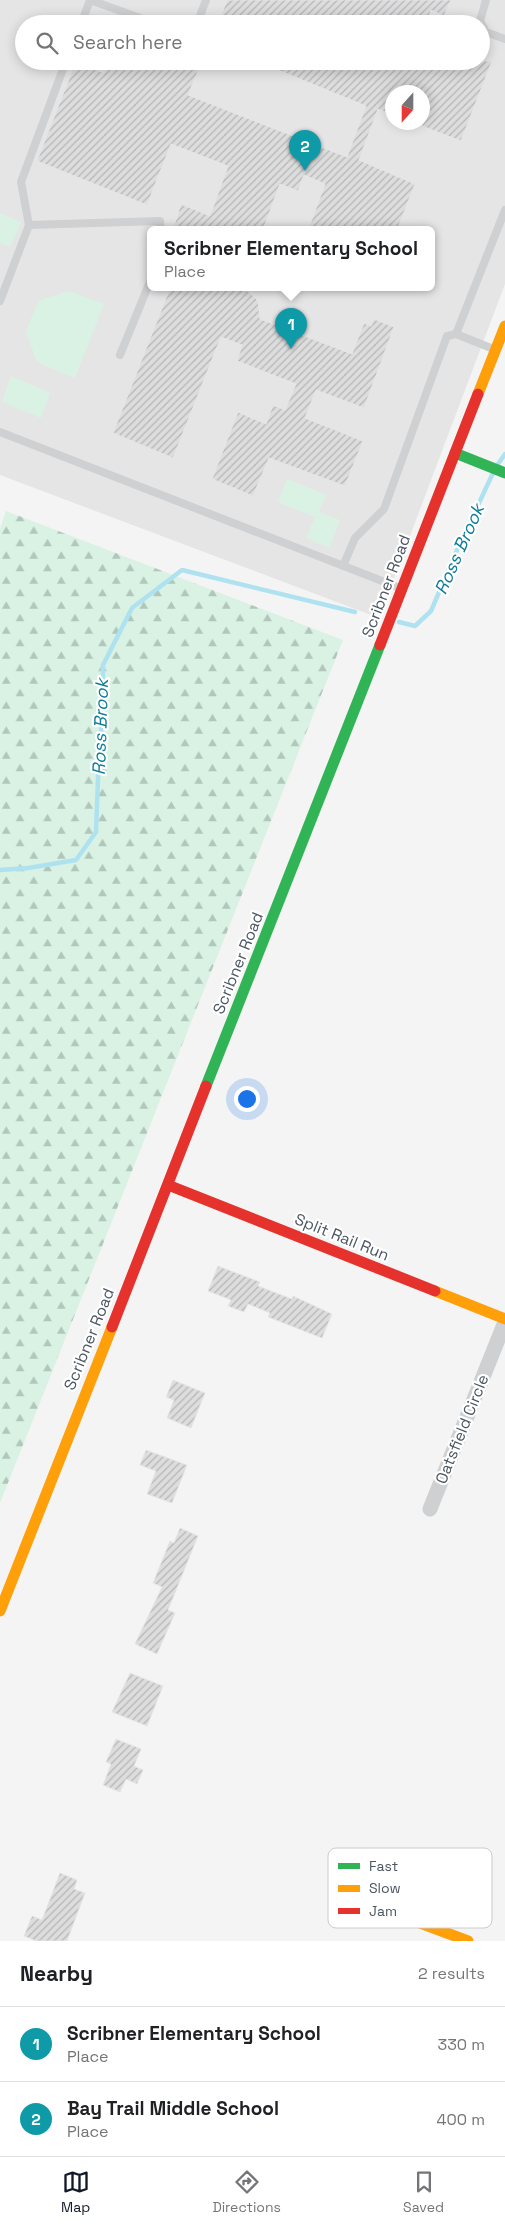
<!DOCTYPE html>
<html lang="en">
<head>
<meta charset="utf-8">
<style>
	:root { --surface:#fff; --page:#f2f2f2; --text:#202124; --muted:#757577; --line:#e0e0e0; --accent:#111827 }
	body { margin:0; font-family:"Space Grotesk",sans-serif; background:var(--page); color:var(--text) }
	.compass { position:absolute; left:385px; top:85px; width:45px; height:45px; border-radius:50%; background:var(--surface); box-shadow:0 2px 12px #0003; rotate:201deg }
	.you { position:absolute; left:246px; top:1098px; width:18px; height:18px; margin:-12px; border:4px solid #fff; border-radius:50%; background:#1a73e8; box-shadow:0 0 0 8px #1a73e833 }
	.badge { display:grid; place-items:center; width:32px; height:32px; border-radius:50%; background:var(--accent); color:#fff; font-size:16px; font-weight:700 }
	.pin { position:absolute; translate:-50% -41px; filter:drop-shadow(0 1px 2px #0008) }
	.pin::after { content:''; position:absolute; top:26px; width:18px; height:15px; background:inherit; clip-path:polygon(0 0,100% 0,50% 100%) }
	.popup { position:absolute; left:147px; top:226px; width:288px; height:65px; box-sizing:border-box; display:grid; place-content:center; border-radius:8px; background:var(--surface); filter:drop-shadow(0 1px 4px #0005); font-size:16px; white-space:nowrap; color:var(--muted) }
	.popup b { font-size:19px; color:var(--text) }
	.popup::after { content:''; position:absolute; left:50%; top:100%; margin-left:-10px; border:10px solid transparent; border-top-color:var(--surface) }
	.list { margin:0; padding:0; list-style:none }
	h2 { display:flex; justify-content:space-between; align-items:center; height:65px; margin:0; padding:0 20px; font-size:21px }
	h2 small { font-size:16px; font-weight:400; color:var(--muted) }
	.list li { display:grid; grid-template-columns:32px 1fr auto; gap:15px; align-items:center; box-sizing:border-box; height:75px; padding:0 20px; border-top:1px solid var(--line) }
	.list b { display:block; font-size:19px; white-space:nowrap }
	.list p { margin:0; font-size:16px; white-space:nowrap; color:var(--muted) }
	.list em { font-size:16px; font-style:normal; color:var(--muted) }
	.icon { flex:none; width:28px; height:28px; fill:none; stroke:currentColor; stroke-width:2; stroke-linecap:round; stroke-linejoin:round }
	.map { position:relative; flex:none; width:505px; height:1941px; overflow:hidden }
	.search { position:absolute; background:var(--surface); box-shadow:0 2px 12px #0003; left:15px; right:15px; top:15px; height:55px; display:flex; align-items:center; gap:12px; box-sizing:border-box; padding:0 18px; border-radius:28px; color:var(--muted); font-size:19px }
	.sheet { height:215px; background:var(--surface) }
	nav { display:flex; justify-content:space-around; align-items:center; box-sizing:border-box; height:70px; border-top:1px solid var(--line); background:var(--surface); font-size:14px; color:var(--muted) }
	nav a { display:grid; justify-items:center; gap:2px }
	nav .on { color:var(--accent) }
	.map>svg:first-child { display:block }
</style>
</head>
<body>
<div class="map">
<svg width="505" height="1941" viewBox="0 0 505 1941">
	<defs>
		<pattern id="forest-firs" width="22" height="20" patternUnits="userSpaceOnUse" patternTransform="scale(1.25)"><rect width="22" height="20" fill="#d9f2e3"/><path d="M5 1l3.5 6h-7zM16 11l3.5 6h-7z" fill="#b2c7bb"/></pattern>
		<pattern id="building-hatch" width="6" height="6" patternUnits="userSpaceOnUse" patternTransform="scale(1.25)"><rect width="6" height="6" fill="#ddddde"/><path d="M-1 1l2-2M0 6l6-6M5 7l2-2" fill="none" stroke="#b5b6b7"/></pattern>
	</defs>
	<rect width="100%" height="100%" fill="#f4f4f4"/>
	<!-- education -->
	<path fill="#e6e5e6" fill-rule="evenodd" d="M0 0H505V284L379 618 0 475ZM24 24H481V61H24ZM392 92H422V122H392ZM151 230H431V288H151Z"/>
	<!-- forest -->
	<path fill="url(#forest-firs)" d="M6 511 343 640 0 1503V529Z"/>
	<!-- park -->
	<path fill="#d9f2e3" d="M0 213 21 222 10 247 0 243Z
		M69 291 104 304 75 378 37 362 26 332 38 301Z
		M11 376 50 393 41 418 2 402Z
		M287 479 326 495 319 512 340 520 330 548 306 538 315 517 278 502Z"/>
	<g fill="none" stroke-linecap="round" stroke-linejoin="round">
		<!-- stream -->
		<path stroke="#aee2f0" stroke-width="4.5" d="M498 464 505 454
			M399 622 415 626 431 611 457 550 493 473
			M0 870 28 868 76 860 96 832 99 753 102 722 103 665 132 608 182 570 355 612"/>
	</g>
	<!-- building -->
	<path fill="url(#building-hatch)" stroke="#e5e6e7" d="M227 0H451L444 16 431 10 427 24H218Z
		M76 61 104 73 109 61H189L200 66 188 95 347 157 366 106 256 61H492L461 141 422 126V92H392V115L378 109 359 160 415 184 397 230H308L325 184 304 175 298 191 280 184 263 230H183L174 226 181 204 210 216 228 166 171 144 147 205 37 161Z
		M170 288H242L249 292 258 301 260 319 352 354 364 323 371 326 374 319 394 327 364 408 316 390 305 418 363 441 345 486 269 458 253 496 212 479 238 412 266 424 273 405 285 410 296 384 237 361 242 345 221 337 173 458 113 433Z
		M218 1266 260 1282 258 1286 292 1299 293 1296 332 1314 322 1338 268 1317 270 1313 248 1304 244 1312 228 1306 231 1300 208 1291Z
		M173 1380 205 1393 191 1428 167 1418 174 1400 166 1397Z
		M146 1450 187 1465 172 1503 147 1494 156 1471 140 1465Z
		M180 1528 198 1536 168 1610 175 1613 157 1654 135 1644 162 1587 153 1583 170 1541 174 1543Z
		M130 1673 163 1686 147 1726 112 1712Z
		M116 1739 141 1749 134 1766 143 1770 137 1784 126 1779 120 1792 103 1785 111 1764 106 1762Z
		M60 1873 77 1880 74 1889 85 1893 67 1941H36L24 1936 32 1916 42 1920Z"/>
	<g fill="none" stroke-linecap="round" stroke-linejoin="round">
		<!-- lane -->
		<path stroke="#ced0d2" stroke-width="8" d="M90 0 157 24
			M486 0 480 21 486 32 505 39
			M81 24 90 0
			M197 24 206 0
			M29 225 21 182 66 61
			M0 301 29 225 160 221 161 230
			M456 334 496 350
			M120 355 151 279
			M0 432 400 588
			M343 566 355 538 384 509 447 336 456 334 505 210"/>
		<!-- street -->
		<path stroke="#ced0d2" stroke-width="15" d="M430 1509 505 1322"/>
		<!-- fast -->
		<path stroke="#30b455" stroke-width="11" d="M455 453 505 473
			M206 1086 380 645"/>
		<!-- slow -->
		<path stroke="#ff9f0a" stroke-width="11" d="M478 394 505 326
			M435 1291 505 1319
			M0 1611 112 1327
			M372 1905 468 1941"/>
		<!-- jam -->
		<path stroke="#e5322d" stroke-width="11" d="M380 645 478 394
			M168 1185 435 1291
			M112 1327 206 1086"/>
	</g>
	<g text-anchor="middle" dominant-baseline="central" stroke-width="4.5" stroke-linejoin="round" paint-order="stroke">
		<!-- street labels -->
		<g font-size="16" fill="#4a5661" stroke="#fff">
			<text transform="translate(386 586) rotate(-69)">Scribner Road</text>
			<text transform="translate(238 963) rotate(-68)">Scribner Road</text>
			<text transform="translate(342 1237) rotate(22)">Split Rail Run</text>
			<text transform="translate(89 1339) rotate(-68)">Scribner Road</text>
			<text transform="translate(462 1429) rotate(-68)">Oatsfield Circle</text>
		</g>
		<!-- water labels -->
		<g font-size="18" font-style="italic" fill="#0c7c9b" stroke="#fff">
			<text transform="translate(459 549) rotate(-66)">Ross Brook</text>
			<text transform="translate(100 727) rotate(-88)">Ross Brook</text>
		</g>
	</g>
	<!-- legend -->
	<rect x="328" y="1848" width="164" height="80" rx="8" fill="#fff" stroke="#c9ccd0" stroke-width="1"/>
	<rect x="338" y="1863" width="22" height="6" fill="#30b455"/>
	<rect x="338" y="1885" width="22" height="7" fill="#ff9f0a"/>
	<rect x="338" y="1908" width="22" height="6" fill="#e5322d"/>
	<g font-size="14" fill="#4a5661">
		<text x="369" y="1871">Fast</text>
		<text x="369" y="1893">Slow</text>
		<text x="369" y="1916">Jam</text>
	</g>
</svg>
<svg class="compass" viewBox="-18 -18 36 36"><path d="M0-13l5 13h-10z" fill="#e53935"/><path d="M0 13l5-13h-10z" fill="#757577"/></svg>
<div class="you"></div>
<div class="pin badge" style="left:291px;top:349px;background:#0f9aa8">1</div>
<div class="popup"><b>Scribner Elementary School</b>Place</div>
<div class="pin badge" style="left:305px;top:171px;background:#0f9aa8">2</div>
<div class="search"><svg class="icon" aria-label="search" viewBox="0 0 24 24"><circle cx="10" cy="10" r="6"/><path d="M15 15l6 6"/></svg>Search here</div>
</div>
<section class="sheet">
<h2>Nearby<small>2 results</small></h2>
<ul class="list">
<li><span class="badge" style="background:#0f9aa8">1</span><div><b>Scribner Elementary School</b><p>Place</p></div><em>330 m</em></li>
<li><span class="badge" style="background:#0f9aa8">2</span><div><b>Bay Trail Middle School</b><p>Place</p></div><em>400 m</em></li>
</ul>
</section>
<nav>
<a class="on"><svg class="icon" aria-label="map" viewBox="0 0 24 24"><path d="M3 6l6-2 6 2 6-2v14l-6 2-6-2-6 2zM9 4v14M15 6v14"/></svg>Map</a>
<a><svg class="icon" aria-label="directions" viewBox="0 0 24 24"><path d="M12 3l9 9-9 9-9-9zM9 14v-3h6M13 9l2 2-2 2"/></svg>Directions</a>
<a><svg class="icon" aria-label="saved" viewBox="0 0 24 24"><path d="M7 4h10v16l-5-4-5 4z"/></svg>Saved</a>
</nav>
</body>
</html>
